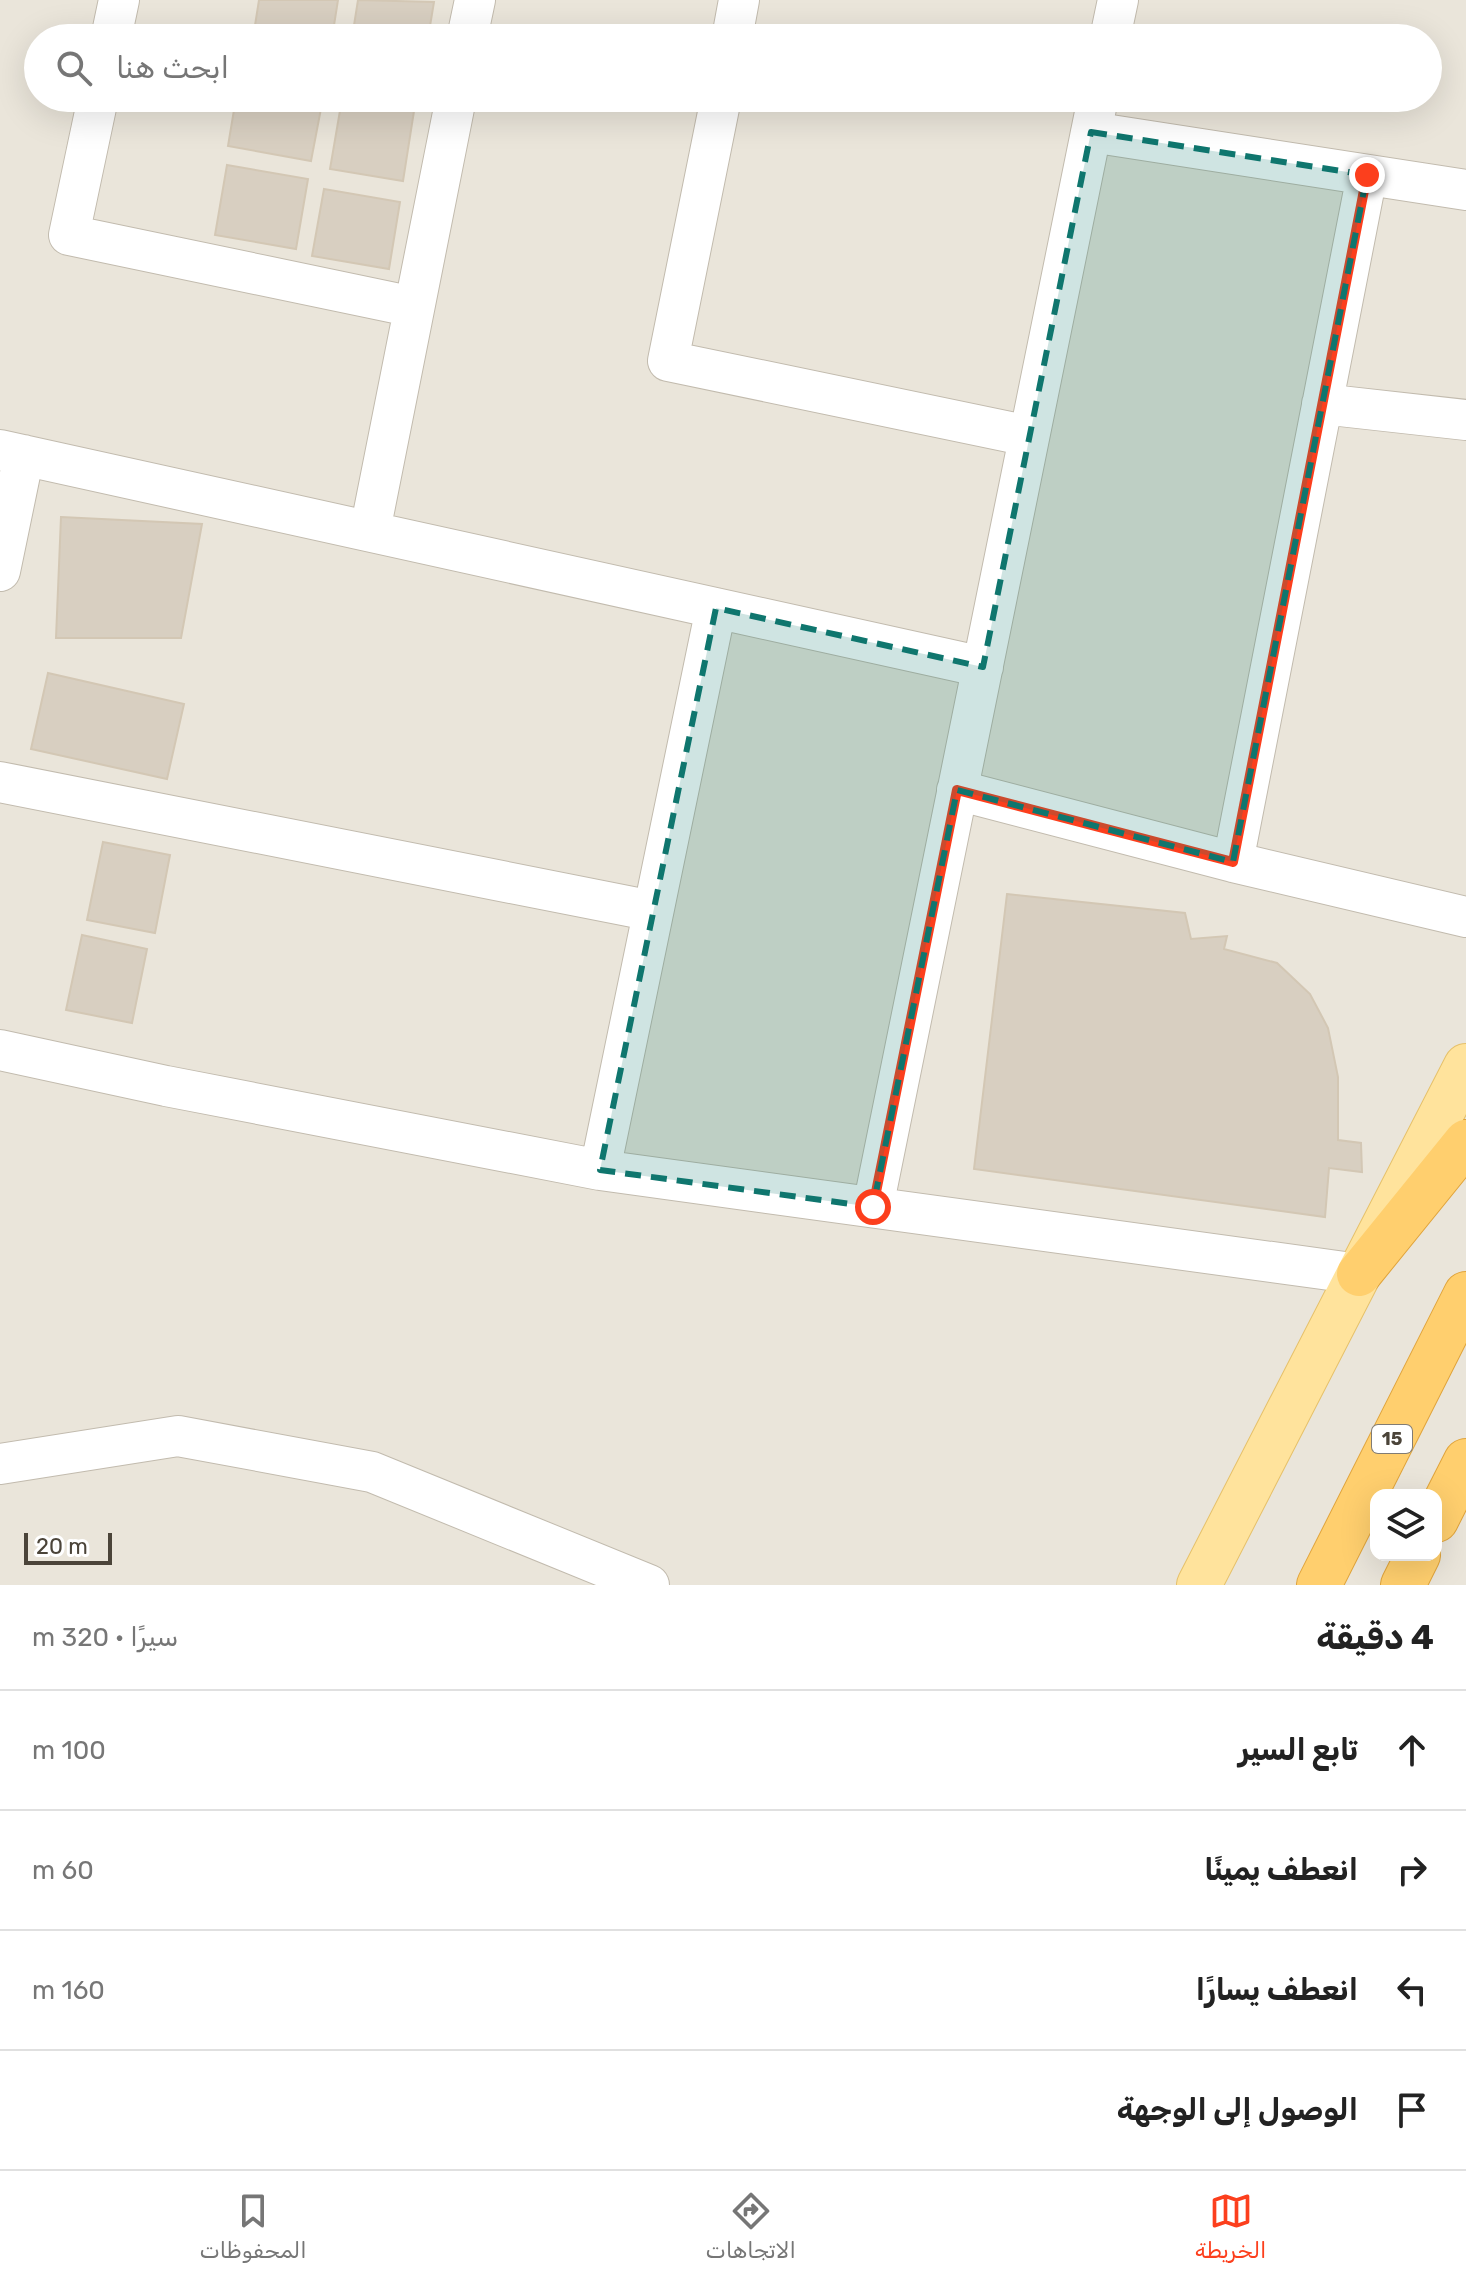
<!DOCTYPE html>
<html lang="ar">
<head>
<meta charset="utf-8">
<style>
	:root { --surface:#fff; --page:#f2f2f2; --text:#222; --muted:#767676; --line:#e0e0e0; --accent:#fc3f1d }
	body { margin:0; font-family:Rubik,"Noto Sans Arabic",sans-serif; background:var(--page); color:var(--text); direction:rtl }
	.controls { position:absolute; right:24px; bottom:24px; display:grid; overflow:hidden; border-radius:16px; box-shadow:0 8px 32px #0002 }
	.controls button { width:72px; height:72px; display:grid; place-items:center; padding:0; border:0; border-bottom:2px solid var(--line); background:var(--surface); color:var(--text); font:40px sans-serif }
	.scale { position:absolute; left:24px; bottom:20px; width:88px; box-sizing:border-box; padding-left:8px; border:4px solid #4b4439; border-top:0; font-size:22px; line-height:28px; white-space:nowrap; color:#4b4439; -webkit-text-stroke:6px #fff; paint-order:stroke }
	.stop { position:absolute; width:24px; height:24px; margin:-18px; border:6px solid #fc3f1d; border-radius:50%; background:#fff }
	.stop.end { background:#fc3f1d; border-color:#fff; box-shadow:0 2px 8px #0008 }
	.list { margin:0; padding:0; list-style:none }
	h2 { display:flex; justify-content:space-between; align-items:center; height:104px; margin:0; padding:0 32px; font-size:34px }
	h2 small { font-size:26px; font-weight:400; color:var(--muted) }
	.list li { display:grid; grid-template-columns:52px 1fr auto; gap:24px; align-items:center; box-sizing:border-box; height:120px; padding:0 32px; border-top:2px solid var(--line) }
	.list b { display:block; font-size:30px; white-space:nowrap }
	.list em { font-size:26px; font-style:normal; color:var(--muted) }
	.icon { flex:none; width:44px; height:44px; fill:none; stroke:currentColor; stroke-width:2; stroke-linecap:round; stroke-linejoin:round }
	.map { position:relative; flex:none; width:1466px; height:1585px; overflow:hidden; direction:ltr }
	.search { position:absolute; background:var(--surface); box-shadow:0 8px 32px #0002; left:24px; right:24px; top:24px; height:88px; display:flex; align-items:center; gap:20px; box-sizing:border-box; padding:0 28px; border-radius:44px; color:var(--muted); font-size:30px }
	.sheet { height:584px; background:var(--surface) }
	nav { display:flex; justify-content:space-around; align-items:center; box-sizing:border-box; height:112px; border-top:2px solid var(--line); background:var(--surface); font-size:22px; color:var(--muted) }
	nav a { display:grid; justify-items:center; gap:4px }
	nav .on { color:var(--accent) }
	.map>svg:first-child { display:block }
</style>
</head>
<body>
<div class="map">
<svg width="1466" height="1585" viewBox="0 0 1466 1585">
	<rect width="100%" height="100%" fill="#f6f3ec"/>
	<!-- residential -->
	<path fill="#eae5da" fill-rule="evenodd" d="M0 0H1466V1585H0ZM38 38H1428V98H38ZM1376 1495H1436V1555H1376Z"/>
	<!-- building -->
	<path fill="#d8cfc1" stroke="#d3c7b4" stroke-width="2" d="M259 0H338L332 38H253Z
		M358 0 434 2 428 38H352Z
		M236 98H323L311 161 228 146Z
		M342 99 414 111 403 181 330 169Z
		M227 165 308 179 296 249 215 235Z
		M324 189 400 202 389 269 312 256Z
		M61 517 202 524 181 638H56Z
		M48 673 184 704 167 779 31 749Z
		M103 842 170 855 155 933 87 920Z
		M1007 894 1185 913 1191 939 1227 936 1224 949 1277 963 1310 994 1328 1028 1338 1077V1140L1361 1143 1362 1172 1329 1168 1325 1217 974 1169Z
		M82 935 147 949 132 1023 66 1010Z"/>
	<g fill="none" stroke-linecap="round" stroke-linejoin="round">
		<defs>
			<path id="minor" d="M111 38 119 0
				M467 38 475 0
				M732 38 739 0
				M1110 38 1118 0
				M98 98 69 235 414 307
				M721 98 668 361 1029 436
				M1091 132 1466 190
				M1322 404 1466 420
				M0 450 983 667
				M370 531 456 98
				M0 571 24 455
				M0 782 653 911
				M957 790 1233 862 1466 917
				M1233 862 1367 175
				M0 1050 166 1086 600 1170 1359 1274
				M600 1170 716 608
				M873 1207 1098 98
				M0 1464 178 1436 372 1472 649 1585"/>
			<path id="major" d="M1199 1585 1466 1066"/>
			<path id="highway" d="M1359 1274 1466 1142
				M1436 1520 1466 1461
				M1319 1585 1466 1294
				M1403 1585 1418 1555"/>
		</defs>
		<!-- minor casing -->
		<use href="#minor" stroke="#c2bbae" stroke-width="42"/>
		<!-- major casing -->
		<use href="#major" stroke="#e6c16a" stroke-width="46"/>
		<!-- highway casing -->
		<use href="#highway" stroke="#e0a43c" stroke-width="46"/>
		<!-- minor -->
		<use href="#minor" stroke="#fff" stroke-width="40"/>
		<!-- major -->
		<use href="#major" stroke="#ffe39c" stroke-width="44"/>
		<!-- highway -->
		<use href="#highway" stroke="#ffcf6e" stroke-width="44"/>
	</g>
	<g fill="none" stroke-linecap="round" stroke-linejoin="round">
		<!-- route -->
		<path stroke="#fc3f1d" stroke-width="10" d="M873 1207 957 790 1233 862 1367 175"/>
	</g>
	<!-- marked area -->
	<path fill="#0f766e" fill-opacity="0.2" stroke="#0f766e" stroke-width="6" stroke-dasharray="16 10" stroke-linejoin="round" d="M1091 132 1367 175 1233 862 957 790 873 1207 600 1170 716 608 983 667Z"/>
	<g text-anchor="middle" dominant-baseline="central" stroke-width="7" stroke-linejoin="round" paint-order="stroke">
		<!-- shield labels -->
		<rect fill="#fff" stroke="#817c74" stroke-width="2" x="1372" y="1425" width="40" height="28" rx="6"/>
		<g font-size="18" font-weight="bold" fill="#4b4439">
			<text x="1392" y="1439">15</text>
		</g>
	</g>
</svg>
<div class="controls">
<button><svg class="icon" aria-label="layers" viewBox="0 0 24 24"><path d="M12 4l9 5-9 5-9-5zM3 14l9 5 9-5"/></svg></button>
</div>
<div class="scale">20 m</div>
<div class="stop" style="left:873px;top:1207px"></div>
<div class="stop end" style="left:1367px;top:175px"></div>
<div class="search"><svg class="icon" aria-label="search" viewBox="0 0 24 24"><circle cx="10" cy="10" r="6"/><path d="M15 15l6 6"/></svg>ابحث هنا</div>
</div>
<section class="sheet">
<h2>4 دقيقة<small>سيرًا · 320 m</small></h2>
<ul class="list">
<li><svg class="icon" aria-label="ahead" viewBox="0 0 24 24"><path d="M12 20V5M6 11l6-6 6 6"/></svg><div><b>تابع السير</b></div><em>100 m</em></li>
<li><svg class="icon" aria-label="right" viewBox="0 0 24 24"><path d="M7 20v-9h11M14 6l5 5-5 5"/></svg><div><b>انعطف يمينًا</b></div><em>60 m</em></li>
<li><svg class="icon" aria-label="left" viewBox="0 0 24 24"><path d="M17 20v-9H6M10 6l-5 5 5 5"/></svg><div><b>انعطف يسارًا</b></div><em>160 m</em></li>
<li><svg class="icon" aria-label="arrive" viewBox="0 0 24 24"><path d="M6 21V4h12l-3 4 3 4H6"/></svg><div><b>الوصول إلى الوجهة</b></div></li>
</ul>
</section>
<nav>
<a class="on"><svg class="icon" aria-label="map" viewBox="0 0 24 24"><path d="M3 6l6-2 6 2 6-2v14l-6 2-6-2-6 2zM9 4v14M15 6v14"/></svg>الخريطة</a>
<a><svg class="icon" aria-label="directions" viewBox="0 0 24 24"><path d="M12 3l9 9-9 9-9-9zM9 14v-3h6M13 9l2 2-2 2"/></svg>الاتجاهات</a>
<a><svg class="icon" aria-label="saved" viewBox="0 0 24 24"><path d="M7 4h10v16l-5-4-5 4z"/></svg>المحفوظات</a>
</nav>
</body>
</html>
